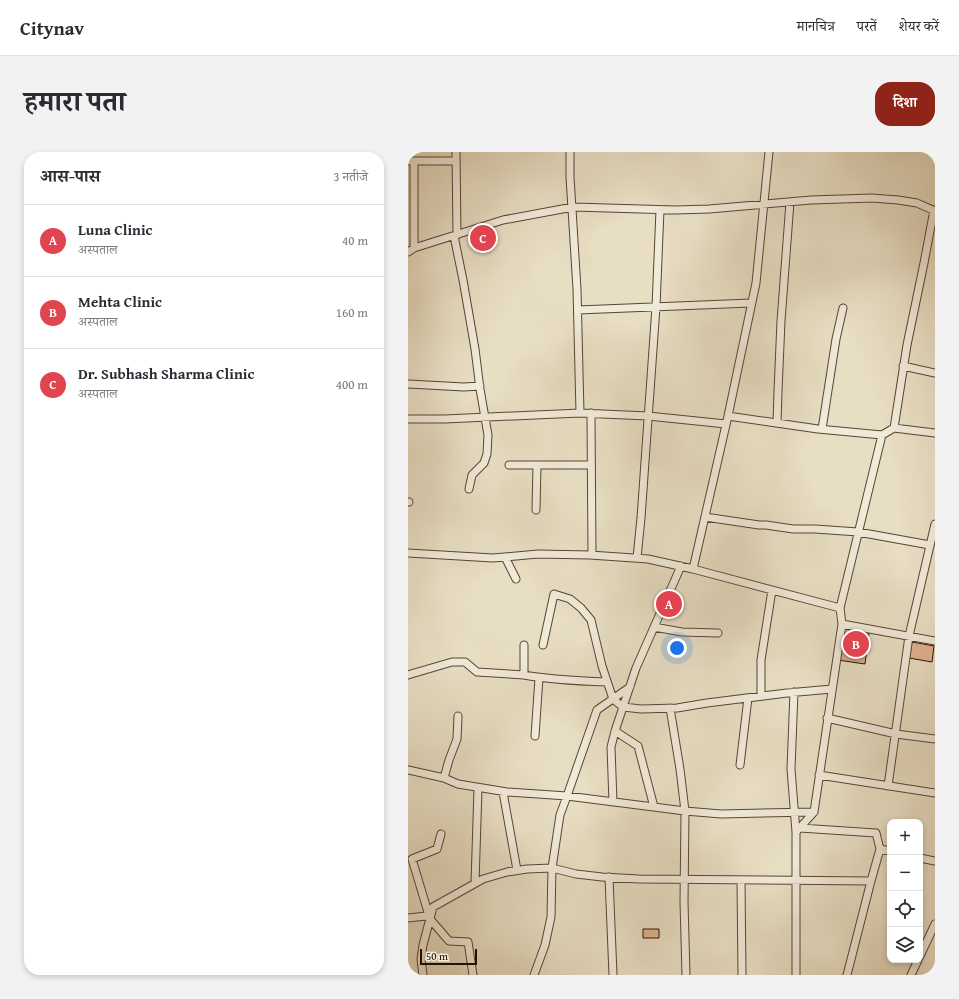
<!DOCTYPE html>
<html lang="hi">
<head>
<meta charset="utf-8">
<style>
	:root { --surface:#fff; --page:#f2f2f3; --text:#2b2b33; --muted:#7c7c81; --line:#e1e1e2; --accent:#8f2418 }
	body { margin:0; font-family:"Gentium Book Plus","Noto Serif Devanagari",serif; background:var(--page); color:var(--text) }
	.controls { position:absolute; right:12px; bottom:12px; display:grid; overflow:hidden; border-radius:8px; box-shadow:0 2px 6px #0003 }
	.controls button { width:36px; height:36px; display:grid; place-items:center; padding:0; border:0; border-bottom:1px solid var(--line); background:var(--surface); color:var(--text); font:20px sans-serif }
	.scale { position:absolute; left:12px; bottom:10px; width:57px; box-sizing:border-box; padding-left:4px; border:2px solid #291002; border-top:0; font-size:11px; line-height:14px; white-space:nowrap; color:#291002; -webkit-text-stroke:3px #f0ead9; paint-order:stroke }
	.you { position:absolute; left:269px; top:496px; width:14px; height:14px; margin:-10px; border:3px solid #fff; border-radius:50%; background:#1a73e8; box-shadow:0 0 0 6px #1a73e833 }
	.badge { display:grid; place-items:center; width:26px; height:26px; border-radius:50%; background:var(--accent); color:#fff; font-size:13px; font-weight:700 }
	.pin { position:absolute; translate:-50% -50%; border:2px solid #fff; box-shadow:0 1px 4px #0006 }
	.list { margin:0; padding:0; list-style:none }
	h2 { display:flex; justify-content:space-between; align-items:center; height:52px; margin:0; padding:0 16px; font-size:17px }
	h2 small { font-size:13px; font-weight:400; color:var(--muted) }
	.list li { display:grid; grid-template-columns:26px 1fr auto; gap:12px; align-items:center; box-sizing:border-box; height:72px; padding:0 16px; border-top:1px solid var(--line) }
	.list b { display:block; font-size:15px; white-space:nowrap }
	.list p { margin:0; font-size:13px; white-space:nowrap; color:var(--muted) }
	.list em { font-size:13px; font-style:normal; color:var(--muted) }
	.icon { flex:none; width:22px; height:22px; fill:none; stroke:currentColor; stroke-width:2; stroke-linecap:round; stroke-linejoin:round }
	.map { position:relative; flex:none; width:527px; height:823px; overflow:hidden; border-radius:16px }
	header { display:flex; align-items:center; gap:24px; box-sizing:border-box; height:56px; padding:0 20px; background:var(--surface); border-bottom:1px solid var(--line) }
	header strong { font-size:19px }
	nav { display:flex; gap:22px; margin-inline-start:auto; font-size:14px }
	.intro { display:flex; align-items:center; justify-content:space-between; box-sizing:border-box; height:96px; padding:0 24px }
	h1 { margin:0; font-size:28px }
	.button { padding:10px 18px; border-radius:16px; background:var(--accent); color:#fff; font-size:14px; font-weight:700 }
	main { display:flex; gap:24px; padding:0 24px }
	aside { flex:1; background:var(--surface); border-radius:16px; box-shadow:0 2px 6px #0003 }
	.map>svg:first-child { display:block }
</style>
</head>
<body>
<header>
<strong>Citynav</strong>
<nav><a>मानचित्र</a><a>परतें</a><a>शेयर करें</a></nav>
</header>
<div class="intro"><h1>हमारा पता</h1><a class="button">दिशा</a></div>
<main>
<aside>
<h2>आस-पास<small>3 नतीजे</small></h2>
<ul class="list">
<li><span class="badge" style="background:#e0444e">A</span><div><b>Luna Clinic</b><p>अस्पताल</p></div><em>40 m</em></li>
<li><span class="badge" style="background:#e0444e">B</span><div><b>Mehta Clinic</b><p>अस्पताल</p></div><em>160 m</em></li>
<li><span class="badge" style="background:#e0444e">C</span><div><b>Dr. Subhash Sharma Clinic</b><p>अस्पताल</p></div><em>400 m</em></li>
</ul>
</aside>
<div class="map">
<svg width="527" height="823" viewBox="0 0 527 823">
	<rect width="100%" height="100%" fill="#e8dec4"/>
	<filter id="stains"><feTurbulence type="fractalNoise" baseFrequency=".005" numOctaves="4"/><feColorMatrix values="0 0 0 0 .2 0 0 0 0 .09 0 0 0 0 .02 0 0 0 .5 -.17"/></filter>
	<radialGradient id="worn" r=".72"><stop offset=".6" stop-color="#630" stop-opacity="0"/><stop offset="1" stop-color="#630" stop-opacity=".3"/></radialGradient>
	<!-- building -->
	<path fill="#e3b291" stroke="#291002" d="M77 77 81 94 71 96 67 79Z
		M260 444 269 447 262 462 254 459Z
		M435 477 461 481 457 512 430 508Z
		M504 490 526 494 524 510 501 506Z
		M235 777H251V786H235Z"/>
	<g fill="none" stroke-linecap="round" stroke-linejoin="round">
		<defs>
			<path id="minor" d="M48 0 49 83
				M162 0V25L169 137 172 261
				M0 9H48
				M46 84 55 128 67 197 72 237 80 283 79 302 76 311 64 323 61 337
				M6 96V9
				M0 100 6 96 95 68 165 55 267 58 301 57 403 48 464 46 490 48 509 51 527 59
				M170 158 343 151
				M495 214 527 221
				M0 232 56 235 72 234
				M183 261 184 403
				M320 264 410 277 474 283 432 456 434 472 406 660 388 680V823
				M0 267H37L172 261 240 264 318 272
				M369 271 370 239 373 169 382 50
				M486 276 499 193 516 111 526 58
				M414 277 428 187 435 156
				M474 283 486 276 527 281
				M101 313H183
				M0 350H1
				M128 358 129 313
				M297 365 351 373H358L385 377H407L450 380 522 393
				M0 401 85 406 130 402 182 403 240 407 285 417 432 456
				M97 405 108 427
				M229 406 233 366 248 155 252 58
				M285 417 320 264 348 131 361 0
				M434 472 527 489
				M246 475 274 480 310 481
				M116 493V523C143 528 171 529 199 530
				M135 493 146 442 162 447 173 456 183 468 194 514 205 547 215 555 233 557 269 556 299 551 379 541 424 537
				M0 523 44 510H57L69 520 116 523
				M386 540 383 617 388 680
				M353 544V508L364 438
				M262 556 272 617 277 659 276 750 278 823
				M50 564 49 587 41 608 36 626 50 632 99 640 159 644 277 659 313 662 406 660
				M419 566 488 582 527 587
				M207 579 230 594 246 655
				M127 584 131 526
				M332 613 340 546
				M0 618 36 626
				M411 623 527 641
				M480 634 501 484 527 372
				M95 640 109 718
				M205 650 203 595 207 579 228 516 273 414
				M392 676 468 681 472 697 463 729 439 823
				M472 697 482 699
				M512 706 527 709
				M201 725 205 823
				M333 728 334 823
				M67 731 70 636
				M0 766 18 764 22 767 41 789 60 790 65 823
				M22 767 4 707 29 697 33 682
				M512 804 527 772
				M15 823 13 807 15 793 25 755 75 727 99 720 119 717 144 716 168 722 194 725 231 727 463 729
				M126 823 137 793 143 765 144 716 152 663 159 644 189 558 222 535
				M503 823 510 808"/>
		</defs>
		<!-- minor casing -->
		<use href="#minor" stroke="#594432" stroke-width="9"/>
		<!-- minor -->
		<use href="#minor" stroke="#f0ead9" stroke-width="7"/>
	</g>
	<rect width="100%" height="100%" filter="url(#stains)"/>
	<rect width="100%" height="100%" fill="url(#worn)"/>
</svg>
<div class="controls">
<button>+</button>
<button>−</button>
<button><svg class="icon" aria-label="locate" viewBox="0 0 24 24"><circle cx="12" cy="12" r="6"/><path d="M12 2v4M12 18v4M2 12h4M18 12h4"/></svg></button>
<button><svg class="icon" aria-label="layers" viewBox="0 0 24 24"><path d="M12 4l9 5-9 5-9-5zM3 14l9 5 9-5"/></svg></button>
</div>
<div class="scale">50 m</div>
<div class="you"></div>
<div class="pin badge" style="left:261px;top:452px;background:#e0444e">A</div>
<div class="pin badge" style="left:448px;top:492px;background:#e0444e">B</div>
<div class="pin badge" style="left:75px;top:86px;background:#e0444e">C</div>
</div>
</main>
</body>
</html>
